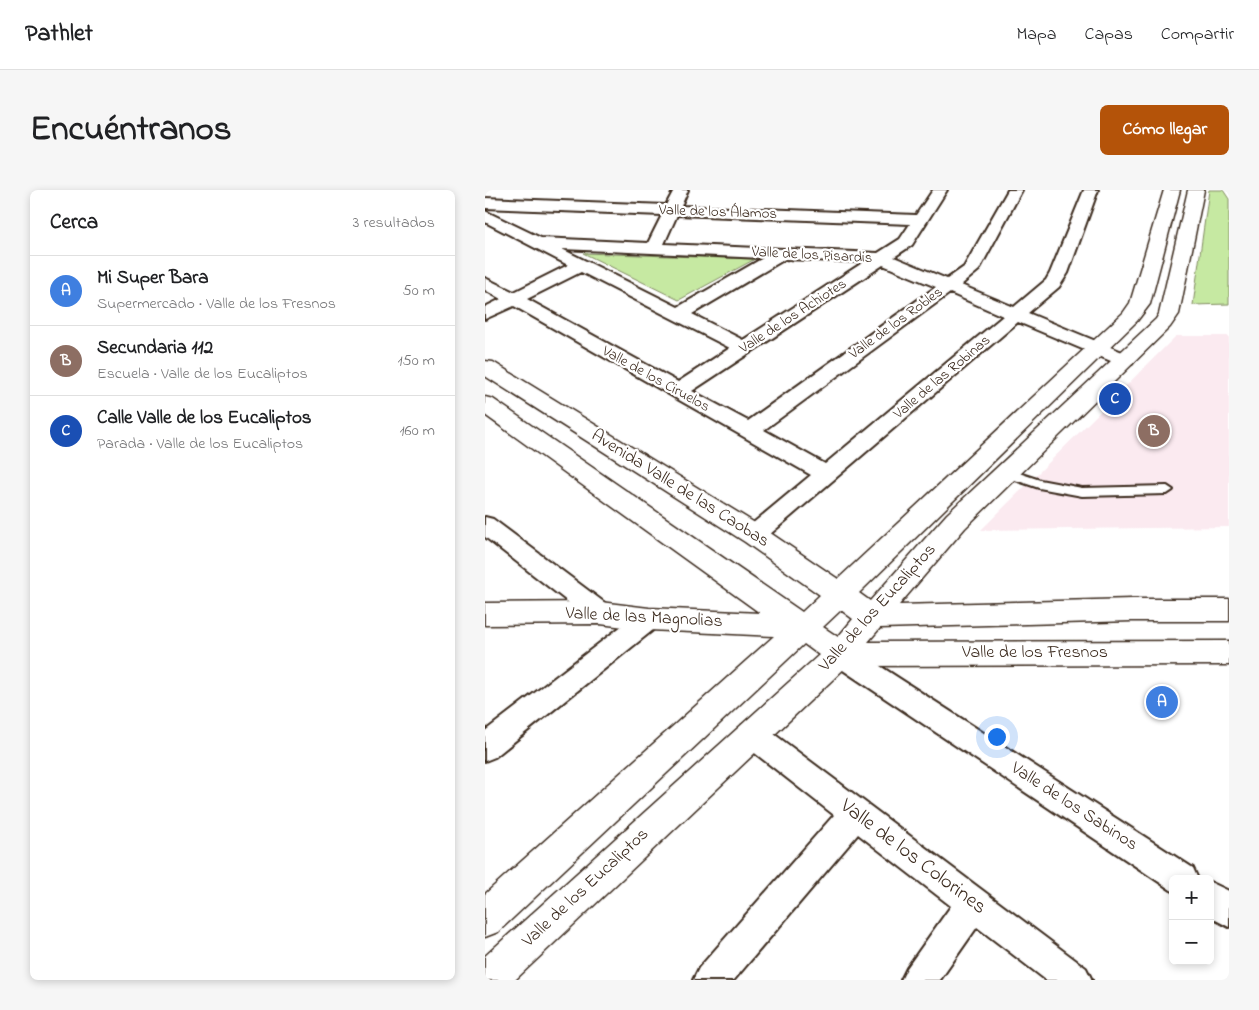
<!DOCTYPE html>
<html lang="es">
<head>
<meta charset="utf-8">
<style>
	:root { --surface:#fff; --page:#f6f6f6; --text:#202124; --muted:#757577; --line:#e0e0e0; --accent:#b45309 }
	body { margin:0; font-family:"Indie Flower",sans-serif; background:var(--page); color:var(--text) }
	.controls { position:absolute; right:15px; bottom:15px; display:grid; overflow:hidden; border-radius:8px; box-shadow:0 2px 8px #0003 }
	.controls button { width:45px; height:45px; display:grid; place-items:center; padding:0; border:0; border-bottom:1px solid var(--line); background:var(--surface); color:var(--text); font:25px sans-serif }
	.you { position:absolute; left:511px; top:546px; width:18px; height:18px; margin:-12px; border:4px solid #fff; border-radius:50%; background:#1a73e8; box-shadow:0 0 0 8px #1a73e833 }
	.badge { display:grid; place-items:center; width:32px; height:32px; border-radius:50%; background:var(--accent); color:#fff; font-size:16px; font-weight:700 }
	.pin { position:absolute; translate:-50% -50%; border:2px solid #fff; box-shadow:0 1px 5px #0006 }
	.list { margin:0; padding:0; list-style:none }
	h2 { display:flex; justify-content:space-between; align-items:center; height:65px; margin:0; padding:0 20px; font-size:21px }
	h2 small { font-size:16px; font-weight:400; color:var(--muted) }
	.list li { display:grid; grid-template-columns:32px 1fr auto; gap:15px; align-items:center; box-sizing:border-box; height:70px; padding:0 20px; border-top:1px solid var(--line) }
	.list b { display:block; font-size:19px; white-space:nowrap }
	.list p { margin:0; font-size:16px; white-space:nowrap; color:var(--muted) }
	.list em { font-size:16px; font-style:normal; color:var(--muted) }
	.map { position:relative; flex:none; width:744px; height:790px; overflow:hidden; border-radius:8px }
	header { display:flex; align-items:center; gap:30px; box-sizing:border-box; height:70px; padding:0 25px; background:var(--surface); border-bottom:1px solid var(--line) }
	header strong { font-size:24px }
	nav { display:flex; gap:28px; margin-inline-start:auto; font-size:18px }
	.intro { display:flex; align-items:center; justify-content:space-between; box-sizing:border-box; height:120px; padding:0 30px }
	h1 { margin:0; font-size:35px }
	.button { padding:12px 22px; border-radius:8px; background:var(--accent); color:#fff; font-size:18px; font-weight:700 }
	main { display:flex; gap:30px; padding:0 30px }
	aside { flex:1; background:var(--surface); border-radius:8px; box-shadow:0 2px 8px #0003 }
	.map>svg:first-child { display:block }
</style>
</head>
<body>
<header>
<strong>Pathlet</strong>
<nav><a>Mapa</a><a>Capas</a><a>Compartir</a></nav>
</header>
<div class="intro"><h1>Encuéntranos</h1><a class="button">Cómo llegar</a></div>
<main>
<aside>
<h2>Cerca<small>3 resultados</small></h2>
<ul class="list">
<li><span class="badge" style="background:#3f7fe0">A</span><div><b>Mi Super Bara</b><p>Supermercado · Valle de los Fresnos</p></div><em>50 m</em></li>
<li><span class="badge" style="background:#8d6e63">B</span><div><b>Secundaria 112</b><p>Escuela · Valle de los Eucaliptos</p></div><em>150 m</em></li>
<li><span class="badge" style="background:#1a4fb4">C</span><div><b>Calle Valle de los Eucaliptos</b><p>Parada · Valle de los Eucaliptos</p></div><em>160 m</em></li>
</ul>
</aside>
<div class="map">
<svg width="744" height="790" viewBox="0 0 744 790">
	<rect width="100%" height="100%" fill="#fff"/>
	<filter id="ink" filterUnits="userSpaceOnUse"><feTurbulence type="fractalNoise" baseFrequency=".02" numOctaves="2"/><feDisplacementMap in="SourceGraphic" scale="10" xChannelSelector="R" yChannelSelector="G"/><feConvolveMatrix kernelMatrix="1 2 1 2 8 2 1 2 1" color-interpolation-filters="sRGB"/></filter>
	<g filter="url(#ink)">
		<!-- built -->
		<path fill="#fbeaf0" d="M691 146H744V337L496 340Z"/>
		<!-- green -->
		<path fill="#c6e9a2" stroke="#808a60" d="M724 0H738L744 9V114L708 115Z
			M98 63 270 69 194 110Z"/>
		<g fill="none" stroke-linecap="round" stroke-linejoin="round">
			<defs>
				<path id="lane" d="M522 279 555 290 597 298 682 296 688 300 682 304 597 306 554 298 518 286 516 283 518 280Z"/>
				<path id="street" d="M189 0H203L196 16 431 25 448 0H462L427 55 409 67 462 89 479 77 523 0H537L494 80 476 95 529 117 561 90 565 83 599 0H613L583 83 574 97 543 123 647 166 650 170 647 174 640 176 633 174 533 132 277 351 269 354 261 351 257 345 261 339 326 285 29 116 0 129V117L16 109 0 100V88L29 102 83 75 0 32V21L56 48 163 53 177 25 0 18V8L181 15ZM192 25 425 34 415 49 393 63 179 54ZM77 59 278 68 193 117ZM300 69 379 72 258 150 207 124ZM398 75 451 97 263 231 207 201ZM96 82 245 158 193 192 42 109ZM465 103 518 126 340 274 279 240Z
					M0 327 8 329 124 416 128 423 124 430 115 433 106 430 0 347Z
					M164 419 173 422 177 429 173 436 10 567 0 571V541L155 422Z
					M355 453 364 456 708 678 713 689H688V701L686 700 346 472 342 464 346 456Z
					M267 531 277 535 601 778 607 790H561L492 737 455 790H416L422 778 466 716 373 644 249 790H208L214 778 349 625 257 553 253 544 257 535Z
					M725 692 744 701V737L725 727Z"/>
				<path id="secondary" d="M679 0H695L665 114 652 131 374 403 385 411 462 324 671 129 674 124 703 0H719L694 124 685 137 480 338 414 415 647 409H744V431H647L395 438 383 452 744 451V475L362 476 30 790H0V766L334 465 319 454 13 742 0 747V704L289 446 164 440 115 434 0 435V413L115 412 164 418 275 423 0 225V207L8 209 317 422 335 405 260 352 0 186V171L8 172 278 338 353 389 638 123 645 113ZM356 420 368 429 353 447 338 437Z"/>
			</defs>
			<!-- lane casing -->
			<use href="#lane" stroke="#3b2a1e" stroke-width="4"/>
			<!-- street casing -->
			<use href="#street" stroke="#3b2a1e" stroke-width="4"/>
			<!-- secondary casing -->
			<use href="#secondary" stroke="#3b2a1e" stroke-width="3"/>
			<!-- lane -->
			<use href="#lane" fill="#fff" fill-rule="evenodd"/>
			<!-- street -->
			<use href="#street" fill="#fff" fill-rule="evenodd"/>
			<!-- secondary -->
			<use href="#secondary" fill="#fff" fill-rule="evenodd"/>
		</g>
	</g>
	<g text-anchor="middle" dominant-baseline="central" stroke-width="4.5" stroke-linejoin="round" paint-order="stroke">
		<!-- far-street labels -->
		<g font-size="15" fill="#3b2a1e" stroke="#fff">
			<text transform="translate(233 22) rotate(2)">Valle de los Álamos</text>
			<text transform="translate(327 65) rotate(3)">Valle de los Pisardis</text>
			<text transform="translate(308 126) rotate(-33)">Valle de los Achiotes</text>
			<text transform="translate(411 133) rotate(-36)">Valle de los Robles</text>
			<text transform="translate(457 187) rotate(-40)">Valle de las Robinas</text>
			<text transform="translate(171 189) rotate(29)">Valle de los Ciruelos</text>
		</g>
		<!-- street labels -->
		<g font-size="18" fill="#3b2a1e" stroke="#fff">
			<text transform="translate(195 299) rotate(32)">Avenida Valle de las Caobas</text>
			<text transform="translate(393 418) rotate(-48)">Valle de los Eucaliptos</text>
			<text transform="translate(159 428) rotate(3)">Valle de las Magnolias</text>
			<text x="550" y="463">Valle de los Fresnos</text>
			<text transform="translate(589 617) rotate(33)">Valle de los Sabinos</text>
			<text transform="translate(101 698) rotate(-43)">Valle de los Eucaliptos</text>
		</g>
		<!-- near-street labels -->
		<g font-size="21" fill="#3b2a1e" stroke="#fff">
			<text transform="translate(428 667) rotate(37)">Valle de los Colorines</text>
		</g>
	</g>
</svg>
<div class="controls">
<button>+</button>
<button>−</button>
</div>
<div class="you"></div>
<div class="pin badge" style="left:677px;top:512px;background:#3f7fe0">A</div>
<div class="pin badge" style="left:669px;top:241px;background:#8d6e63">B</div>
<div class="pin badge" style="left:630px;top:209px;background:#1a4fb4">C</div>
</div>
</main>
</body>
</html>
